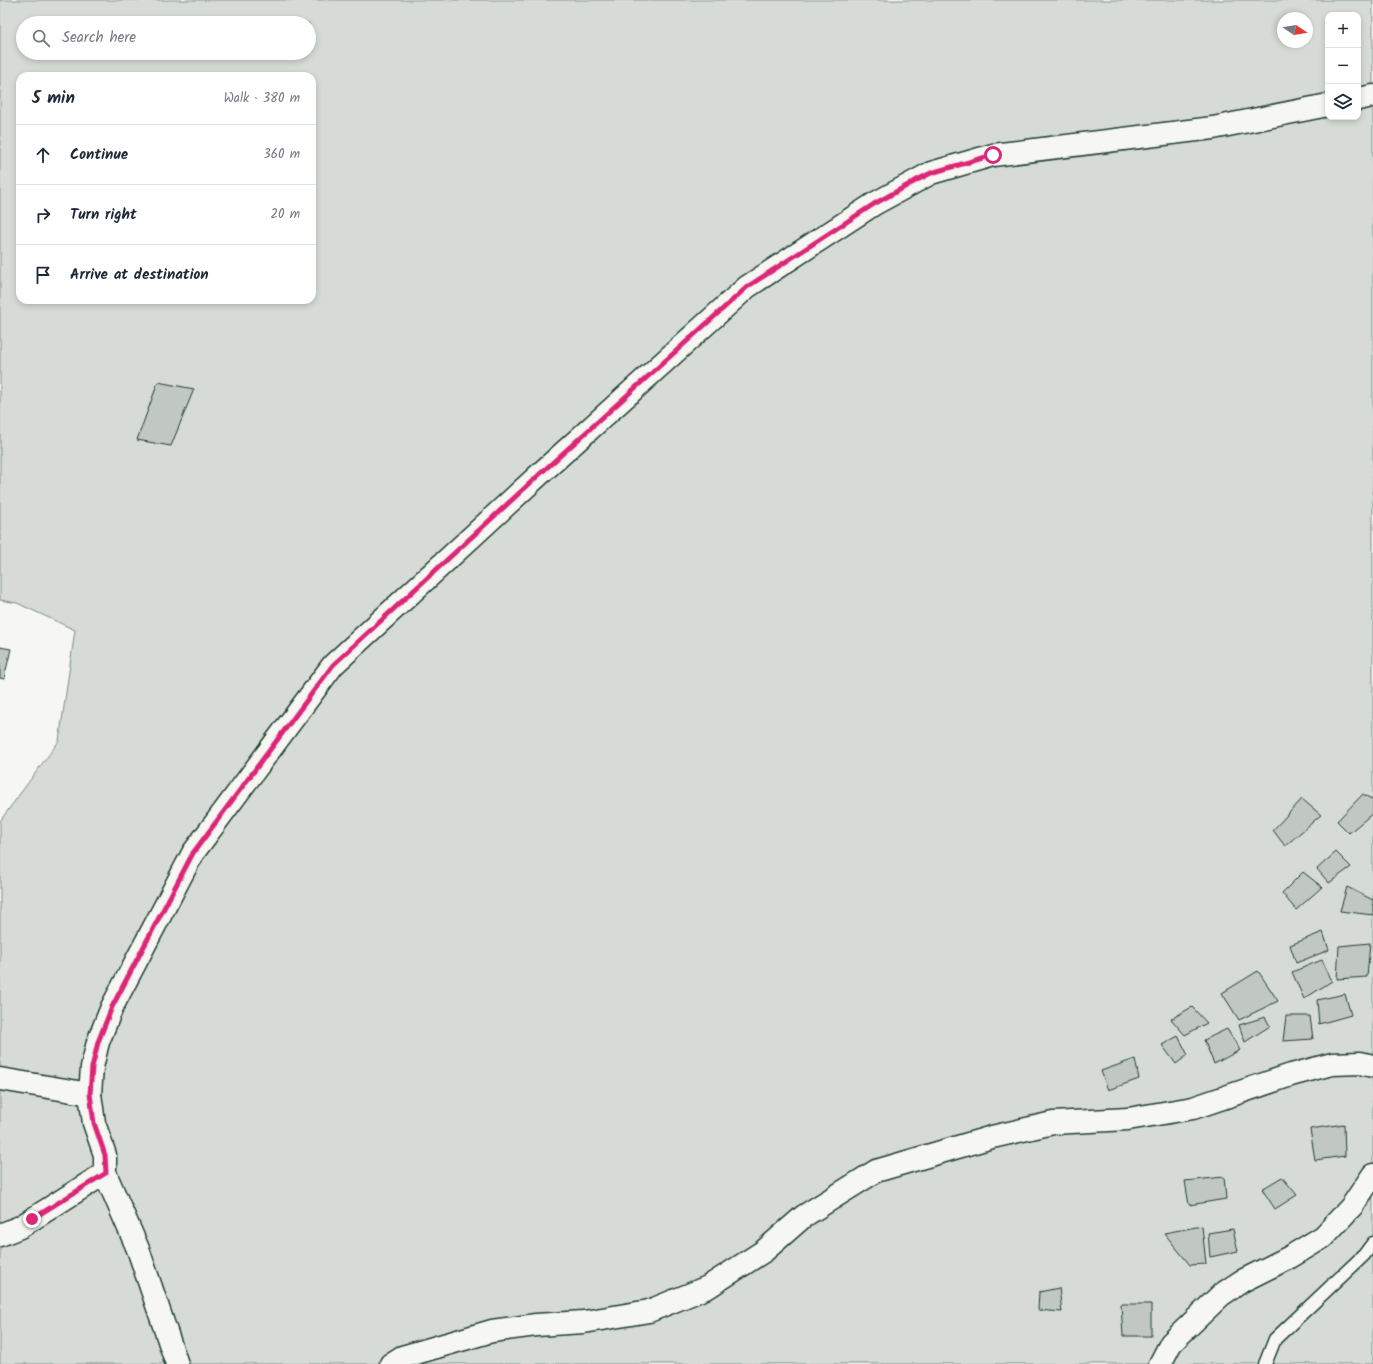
<!DOCTYPE html>
<html lang="en">
<head>
<meta charset="utf-8">
<style>
	:root { --surface:#fff; --page:#f6f6f7; --text:#1f2937; --muted:#747a83; --line:#e0e1e3 }
	body { margin:0; font-family:Kalam,sans-serif; background:var(--page); color:var(--text) }
	.controls { position:absolute; right:12px; top:12px; display:grid; overflow:hidden; border-radius:8px; box-shadow:0 2px 6px #0003 }
	.controls button { width:36px; height:36px; display:grid; place-items:center; padding:0; border:0; border-bottom:1px solid var(--line); background:var(--surface); color:var(--text); font:20px sans-serif }
	.compass { position:absolute; left:1277px; top:12px; width:36px; height:36px; border-radius:50%; background:var(--surface); box-shadow:0 2px 6px #0003; rotate:102deg }
	.stop { position:absolute; width:12px; height:12px; margin:-9px; border:3px solid #db2777; border-radius:50%; background:#fff }
	.stop.end { background:#db2777; border-color:#fff; box-shadow:0 1px 4px #0008 }
	.list { margin:0; padding:0; list-style:none }
	h2 { display:flex; justify-content:space-between; align-items:center; height:52px; margin:0; padding:0 16px; font-size:17px }
	h2 small { font-size:13px; font-weight:400; color:var(--muted) }
	.list li { display:grid; grid-template-columns:26px 1fr auto; gap:12px; align-items:center; box-sizing:border-box; height:60px; padding:0 16px; border-top:1px solid var(--line) }
	.list b { display:block; font-size:15px; white-space:nowrap }
	.list em { font-size:13px; font-style:normal; color:var(--muted) }
	.icon { flex:none; width:22px; height:22px; fill:none; stroke:currentColor; stroke-width:2; stroke-linecap:round; stroke-linejoin:round }
	.map { position:relative; flex:none; width:1373px; height:1364px; overflow:hidden }
	.search { position:absolute; background:var(--surface); box-shadow:0 2px 6px #0003; left:16px; top:16px; width:300px; height:44px; display:flex; align-items:center; gap:10px; box-sizing:border-box; padding:0 14px; border-radius:22px; color:var(--muted); font-size:15px }
	.panel { position:absolute; background:var(--surface); box-shadow:0 2px 6px #0003; left:16px; top:72px; width:300px; height:232px; border-radius:12px }
	.map>svg:first-child { display:block }
</style>
</head>
<body>
<div class="map">
<svg width="1373" height="1364" viewBox="0 0 1373 1364">
	<rect width="100%" height="100%" fill="#f6f6f2"/>
	<filter id="ink" filterUnits="userSpaceOnUse"><feTurbulence type="fractalNoise" baseFrequency=".025" numOctaves="2"/><feDisplacementMap in="SourceGraphic" scale="8" xChannelSelector="R" yChannelSelector="G"/><feConvolveMatrix kernelMatrix="1 2 1 2 8 2 1 2 1" color-interpolation-filters="sRGB"/></filter>
	<g filter="url(#ink)">
		<!-- green -->
		<path fill="#d6dbd6" stroke="#7a8c85" fill-rule="evenodd" d="M0 0H1373V1364H0V821L59 741 75 630 17 603 0 600ZM1328 15H1358V117H1328ZM1283 18H1307V42H1283ZM23 23H309V53H23ZM20 76H312V300H20Z"/>
		<!-- building -->
		<path fill="#c1c8c3" stroke="#1f3d34" d="M158 382 194 389 171 446 137 440Z
			M0 647 11 649 4 679 0 678Z
			M1363 794 1373 800V813L1349 833 1337 821Z
			M1302 799 1321 815 1285 846 1273 830Z
			M1336 852 1351 867 1329 883 1317 869Z
			M1303 872 1322 887 1296 910 1282 893Z
			M1347 887 1373 900V915L1340 911Z
			M1323 932 1329 950 1296 963 1290 945Z
			M1370 943 1367 977 1337 979 1339 946Z
			M1322 960 1332 981 1304 999 1292 972Z
			M1258 971 1278 1001 1239 1020 1222 993Z
			M1345 994 1351 1015 1319 1024 1317 1000Z
			M1192 1007 1207 1023 1185 1035 1171 1019Z
			M1286 1016H1310L1313 1039 1283 1041Z
			M1265 1017 1270 1026 1245 1042 1239 1025Z
			M1227 1029 1240 1050 1214 1064 1204 1040Z
			M1178 1036 1188 1055 1176 1064 1162 1045Z
			M1135 1059 1139 1079 1108 1090 1101 1071Z
			M1344 1124 1345 1156 1315 1160 1310 1129Z
			M1224 1177 1226 1199 1189 1205 1185 1181Z
			M1282 1177 1297 1195 1275 1209 1262 1189Z
			M1202 1226 1206 1264 1190 1265 1164 1233Z
			M1233 1229 1238 1251 1210 1257 1208 1233Z
			M1059 1288 1062 1312 1038 1310 1039 1292Z
			M1121 1304H1151V1336H1123Z"/>
		<g fill="none" stroke-linecap="round" stroke-linejoin="round">
			<defs>
				<path id="service" d="M1265 1364 1275 1339 1364 1255 1373 1243"/>
				<path id="minor" d="M0 1079 90 1094
					M0 1235 20 1227 105 1173
					M391 1364 402 1357 492 1331 536 1325 584 1322 649 1311 708 1287 764 1251 804 1216 876 1171 992 1137 1053 1123 1128 1119 1193 1108 1291 1075 1332 1064 1360 1063 1373 1066
					M1160 1364 1171 1343 1221 1295 1242 1281 1290 1257 1323 1237 1352 1206 1373 1175"/>
				<path id="tertiary" d="M1358 99 1373 96
					M177 1364 138 1249 105 1173V1155L94 1123 90 1094 92 1067 98 1042 112 1007 193 853 333 665 541 473 747 287 874 204 931 173 993 155 1213 128 1328 105"/>
			</defs>
			<!-- service casing -->
			<use href="#service" stroke="#1f3d34" stroke-width="15"/>
			<!-- minor casing -->
			<use href="#minor" stroke="#1f3d34" stroke-width="25"/>
			<!-- tertiary casing -->
			<use href="#tertiary" stroke="#1f3d34" stroke-width="25"/>
			<!-- service -->
			<use href="#service" stroke="#f6f6f2" stroke-width="12"/>
			<!-- minor -->
			<use href="#minor" stroke="#f6f6f2" stroke-width="22"/>
			<!-- tertiary -->
			<use href="#tertiary" stroke="#f6f6f2" stroke-width="22"/>
		</g>
	</g>
	<g fill="none" stroke-linecap="round" stroke-linejoin="round" filter="url(#ink)">
		<!-- route -->
		<path stroke="#db2777" stroke-width="5" d="M32 1219 106 1173 105 1155 94 1123 90 1094 92 1067 95 1055 98 1042 112 1007 193 853 333 665 541 473 747 287 874 204 919 179 931 173 993 155"/>
	</g>
</svg>
<div class="controls">
<button>+</button>
<button>−</button>
<button><svg class="icon" aria-label="layers" viewBox="0 0 24 24"><path d="M12 4l9 5-9 5-9-5zM3 14l9 5 9-5"/></svg></button>
</div>
<svg class="compass" viewBox="-18 -18 36 36"><path d="M0-13l5 13h-10z" fill="#e53935"/><path d="M0 13l5-13h-10z" fill="#747a83"/></svg>
<div class="stop" style="left:993px;top:155px"></div>
<div class="stop end" style="left:32px;top:1219px"></div>
<div class="search"><svg class="icon" aria-label="search" viewBox="0 0 24 24"><circle cx="10" cy="10" r="6"/><path d="M15 15l6 6"/></svg>Search here</div>
<section class="panel">
<h2>5 min<small>Walk · 380 m</small></h2>
<ul class="list">
<li><svg class="icon" aria-label="ahead" viewBox="0 0 24 24"><path d="M12 20V5M6 11l6-6 6 6"/></svg><div><b>Continue</b></div><em>360 m</em></li>
<li><svg class="icon" aria-label="right" viewBox="0 0 24 24"><path d="M7 20v-9h11M14 6l5 5-5 5"/></svg><div><b>Turn right</b></div><em>20 m</em></li>
<li><svg class="icon" aria-label="arrive" viewBox="0 0 24 24"><path d="M6 21V4h12l-3 4 3 4H6"/></svg><div><b>Arrive at destination</b></div></li>
</ul>
</section>
</div>
</body>
</html>
